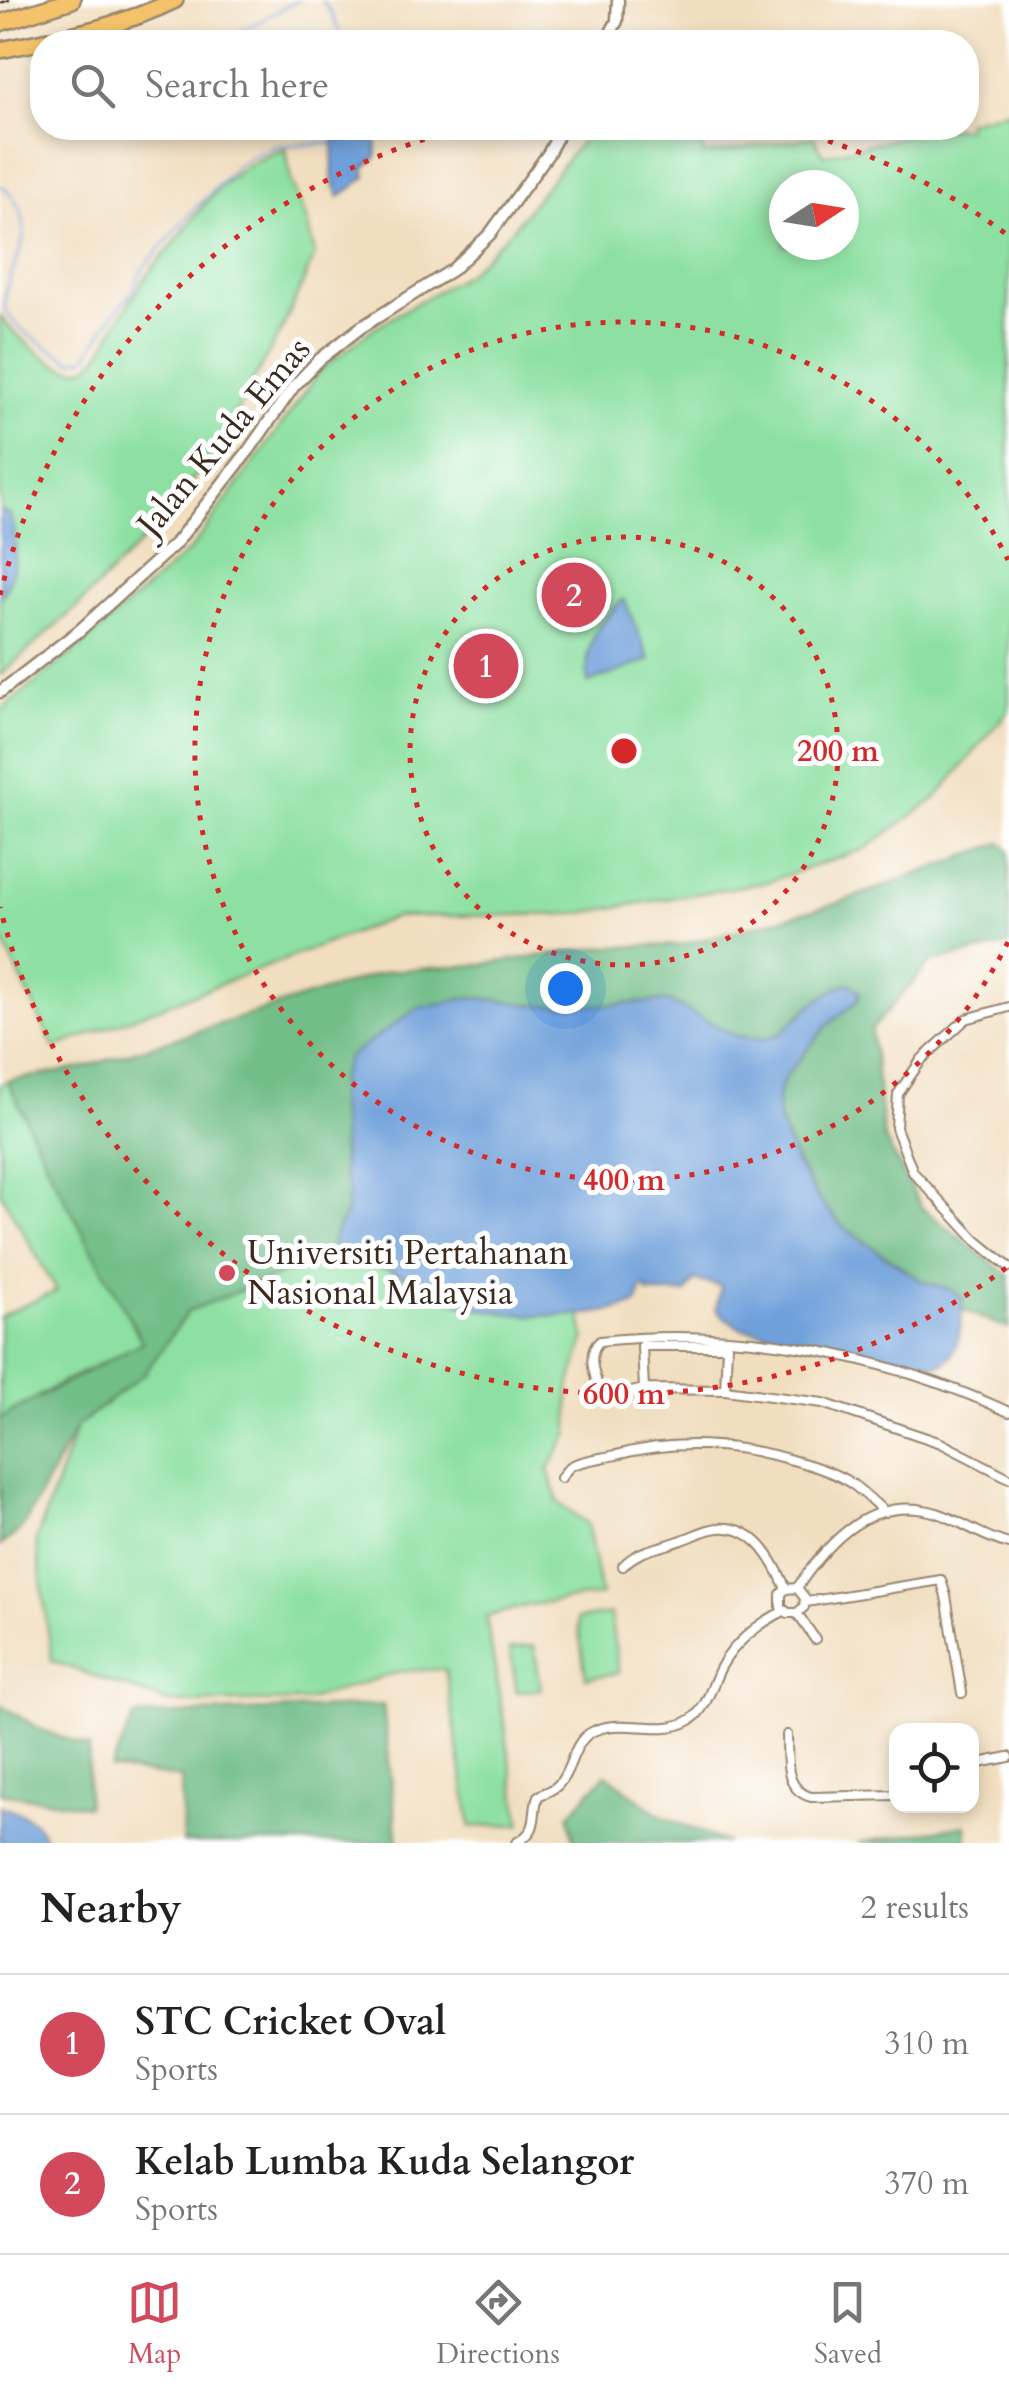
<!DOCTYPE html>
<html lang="en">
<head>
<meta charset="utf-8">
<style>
	:root { --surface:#fff; --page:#f6f6f6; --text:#222; --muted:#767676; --line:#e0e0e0; --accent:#d1495b }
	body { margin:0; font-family:Cardo,serif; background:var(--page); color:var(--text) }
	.controls { position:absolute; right:30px; bottom:30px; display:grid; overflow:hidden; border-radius:20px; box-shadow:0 5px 15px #0003 }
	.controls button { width:90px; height:90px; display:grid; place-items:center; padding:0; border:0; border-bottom:2px solid var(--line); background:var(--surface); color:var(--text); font:50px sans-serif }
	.compass { position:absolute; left:769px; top:170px; width:90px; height:90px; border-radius:50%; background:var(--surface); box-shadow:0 5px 15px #0003; rotate:78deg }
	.you { position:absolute; left:565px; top:988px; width:35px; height:35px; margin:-25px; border:8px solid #fff; border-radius:50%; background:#1a73e8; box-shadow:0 0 0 15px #1a73e833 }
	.badge { display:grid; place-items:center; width:65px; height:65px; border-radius:50%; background:var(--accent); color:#fff; font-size:32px; font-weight:700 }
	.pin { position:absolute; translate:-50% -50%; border:5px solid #fff; box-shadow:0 2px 10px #0006 }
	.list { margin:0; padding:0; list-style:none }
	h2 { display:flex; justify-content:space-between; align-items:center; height:130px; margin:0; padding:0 40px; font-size:42px }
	h2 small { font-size:32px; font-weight:400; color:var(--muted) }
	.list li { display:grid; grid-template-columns:65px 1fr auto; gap:30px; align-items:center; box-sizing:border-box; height:140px; padding:0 40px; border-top:2px solid var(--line) }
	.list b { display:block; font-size:38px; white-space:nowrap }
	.list p { margin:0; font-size:32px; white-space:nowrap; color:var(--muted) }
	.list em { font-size:32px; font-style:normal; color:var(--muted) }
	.icon { flex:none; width:55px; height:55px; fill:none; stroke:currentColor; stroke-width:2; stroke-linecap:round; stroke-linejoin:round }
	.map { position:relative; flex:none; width:1009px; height:1843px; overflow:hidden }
	.search { position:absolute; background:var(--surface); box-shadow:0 5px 15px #0003; left:30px; right:30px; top:30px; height:110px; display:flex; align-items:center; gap:25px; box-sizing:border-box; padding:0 35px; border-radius:40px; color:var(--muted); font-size:38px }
	.sheet { height:410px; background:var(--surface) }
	nav { display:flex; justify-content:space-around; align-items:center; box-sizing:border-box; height:140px; border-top:2px solid var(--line); background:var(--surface); font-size:28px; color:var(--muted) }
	nav a { display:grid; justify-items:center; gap:5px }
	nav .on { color:var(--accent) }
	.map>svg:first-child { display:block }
</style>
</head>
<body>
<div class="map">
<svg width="1009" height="1843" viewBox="0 0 1009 1843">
	<rect width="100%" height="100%" fill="#fff"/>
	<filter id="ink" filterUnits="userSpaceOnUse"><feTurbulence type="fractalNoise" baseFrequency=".01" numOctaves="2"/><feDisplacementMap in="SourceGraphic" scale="20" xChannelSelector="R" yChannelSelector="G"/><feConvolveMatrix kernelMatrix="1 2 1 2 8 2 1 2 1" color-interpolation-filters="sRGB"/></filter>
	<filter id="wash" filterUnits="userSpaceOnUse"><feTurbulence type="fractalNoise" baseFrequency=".0048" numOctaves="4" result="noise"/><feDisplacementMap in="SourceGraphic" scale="40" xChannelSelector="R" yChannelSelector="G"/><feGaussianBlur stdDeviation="2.25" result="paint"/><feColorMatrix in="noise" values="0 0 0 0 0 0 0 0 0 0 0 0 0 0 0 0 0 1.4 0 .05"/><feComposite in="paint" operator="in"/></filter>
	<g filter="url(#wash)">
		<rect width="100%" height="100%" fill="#f1debf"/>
		<!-- green -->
		<path fill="#8de0a2" stroke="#648560" stroke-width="2.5" fill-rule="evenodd" d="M1009 110V710L936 798 865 849 767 882 575 914 395 917 54 1048 0 935V711L87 641 191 549 322 369 374 328 468 273 510 232 585 136 605 128H697L704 155 814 137 823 155 939 128H966L967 121ZM784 185H844V245H784Z
			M286 149 291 182 306 219 315 255 283 327 219 443 165 518 78 606 0 675V598C17 574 18 543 10 515L0 510V316C14 334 63 382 88 366 104 356 112 330 122 315 132 300 140 284 151 270 159 260 169 251 176 241 208 198 233 164 286 149Z
			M8 1081 51 1173 143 1342 61 1383 0 1418V1316L57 1291 0 1192V1085Z
			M357 1264 390 1270 459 1302 504 1313 581 1315 585 1338 569 1389V1434L548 1470 559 1503 587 1523 601 1595 529 1605 486 1617 521 1824 471 1827 445 1669 401 1671 305 1701 169 1703 52 1661 36 1541 77 1426 145 1373 188 1311 305 1265Z
			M610 1614 619 1673 586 1678 577 1619Z
			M534 1646 541 1689 517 1692 510 1649Z"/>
		<!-- forest -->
		<path fill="#72be88" stroke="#567453" stroke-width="2.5" d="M1001 843 1009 849V945L931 962 871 1030 884 1138 922 1208 1009 1276V1329L962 1310V1298L951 1290 922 1281 842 1226 818 1198 796 1162 778 1117 777 1099 785 1077 828 1025 858 1000 850 983 836 988 810 1006 781 1033 765 1039 736 1036 668 1001 572 1007 535 1005 338 1101 341 1121 343 1176 348 1188 346 1213 336 1231 340 1255 357 1264 305 1265 188 1311 145 1373 77 1426 22 1528 0 1546V1418L142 1342 51 1173 8 1081 82 1068 387 971 476 965 604 947 682 945 836 904Z
			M0 1705 44 1731 89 1747 87 1806 0 1793Z
			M383 1705 398 1843H183L181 1778 110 1769 135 1716Z
			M606 1774 661 1816 727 1843H574L569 1815Z
			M966 1825 967 1843H858Z"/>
		<!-- water -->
		<path fill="#70a0da" stroke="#56657c" stroke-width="2.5" d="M330 128H376L377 157 364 168 366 177 339 197 332 178 334 140Z
			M0 510 10 515C19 542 17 575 0 598Z
			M624 599 650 660 588 683C584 645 596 624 624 599Z
			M849 983 860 992 858 1000 828 1025 785 1077 777 1099 778 1117 796 1163 818 1198 842 1226 922 1281 951 1290 962 1298C962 1320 961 1354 939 1365L740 1328 716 1310 721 1286 694 1280 686 1293H648L646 1288H642L637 1304C588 1320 503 1320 455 1301 434 1292 414 1279 392 1271 367 1262 349 1268 332 1243L336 1231 346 1213 348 1189 343 1176 341 1121 338 1101 340 1078 348 1057 418 1008 472 997 535 1005 572 1007 668 1001 736 1036 765 1039 781 1033 810 1006 836 988Z
			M0 1806C22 1813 39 1819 46 1843H0Z"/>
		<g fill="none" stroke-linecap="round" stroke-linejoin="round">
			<!-- stream -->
			<path stroke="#70a0da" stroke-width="2.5" d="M322 0 331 13 344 42
				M220 42 299 0
				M0 185C8 190 11 194 16 202 41 242 0 273 5 310 19 334 49 347 72 361L86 358 113 315 131 294 142 270 189 215 238 165 258 153 275 146 337 143"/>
		</g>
	</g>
	<g filter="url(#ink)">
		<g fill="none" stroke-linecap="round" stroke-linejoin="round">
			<defs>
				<path id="minor" d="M1009 1007 966 1019 922 1059 898 1094 896 1128 913 1172 976 1240 1009 1267
					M644 1389 642 1346H727L725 1390
					M1009 1412C883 1354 739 1326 600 1341 584 1354 597 1381 602 1399L644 1389 725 1390 823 1403 941 1443 1009 1478
					M561 1478C563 1475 568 1468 571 1466 583 1460 603 1458 616 1455 676 1439 733 1443 792 1460 811 1465 832 1471 849 1482 862 1490 873 1502 885 1512
					M623 1566C638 1549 659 1549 679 1541 689 1538 698 1533 708 1530 750 1518 772 1556 786 1589
					M797 1588 805 1598 804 1607 797 1613H788L781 1607V1594L786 1589 797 1588C830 1539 872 1494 937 1513 962 1521 981 1537 1009 1544
					M806 1602 941 1580 946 1596 962 1693
					M797 1613 815 1639
					M787 1735C788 1759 783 1789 811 1797L896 1795
					M972 1774 979 1763 1009 1757
					M516 1843C541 1829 531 1818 538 1796 544 1793 552 1791 558 1785 572 1771 572 1744 590 1733 619 1715 661 1738 690 1720 707 1710 712 1684 721 1667 734 1643 759 1623 784 1611"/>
				<path id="tertiary" d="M606 42 617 21 618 0
					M0 692 80 630 175 544 249 450 294 386 319 360 360 328 452 270 490 234 548 154 562 128"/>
				<path id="motorway" d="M0 23 72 0
					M0 50C59 38 121 27 175 0"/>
			</defs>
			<!-- minor casing -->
			<use href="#minor" stroke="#96846e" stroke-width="12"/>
			<!-- tertiary casing -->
			<use href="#tertiary" stroke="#96846e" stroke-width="15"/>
			<!-- motorway casing -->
			<use href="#motorway" stroke="#96846e" stroke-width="20"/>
			<!-- minor -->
			<use href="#minor" stroke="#fff" stroke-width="8"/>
			<!-- tertiary -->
			<use href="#tertiary" stroke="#fff" stroke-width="10"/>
			<!-- motorway -->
			<use href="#motorway" stroke="#f3c26a" stroke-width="15"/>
			<!-- rail -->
			<path stroke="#3b2a1e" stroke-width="2.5" d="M0 3 9 0"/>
		</g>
	</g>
	<!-- distance rings -->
	<g fill="none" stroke="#d62828" stroke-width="5" stroke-dasharray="5 10">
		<circle cx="624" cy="751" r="214"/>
		<path d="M1008 942A429 429 0 1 1 1008 560"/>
		<path d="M1006 1268A643 643 0 0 1 0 907M0 595A643 643 0 0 1 463 128M785 128A643 643 0 0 1 1006 234"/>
	</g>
	<!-- markers -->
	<circle fill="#d1495b" stroke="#fff" stroke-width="4" cx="227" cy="1273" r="10"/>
	<g text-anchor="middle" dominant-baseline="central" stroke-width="10" stroke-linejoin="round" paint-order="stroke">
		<!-- street labels -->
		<g font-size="35" fill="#3b2a1e" stroke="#fff">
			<text transform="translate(224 437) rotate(-50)">Jalan Kuda Emas</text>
		</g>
		<!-- poi labels -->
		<g font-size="35" fill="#3b2a1e" stroke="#fff" text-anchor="start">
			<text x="247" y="1253">Universiti Pertahanan<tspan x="247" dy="40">Nasional Malaysia</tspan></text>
		</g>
	</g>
	<circle cx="624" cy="751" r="15" fill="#d62828" stroke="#fff" stroke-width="5"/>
	<g font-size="30" text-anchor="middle" font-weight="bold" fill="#d62828" stroke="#fff" stroke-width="10" stroke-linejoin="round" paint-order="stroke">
		<text x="838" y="761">200 m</text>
		<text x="624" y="1190">400 m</text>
		<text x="624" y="1404">600 m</text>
	</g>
</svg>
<div class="controls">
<button><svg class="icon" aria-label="locate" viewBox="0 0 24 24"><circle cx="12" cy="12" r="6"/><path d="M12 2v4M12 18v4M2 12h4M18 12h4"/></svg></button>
</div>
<svg class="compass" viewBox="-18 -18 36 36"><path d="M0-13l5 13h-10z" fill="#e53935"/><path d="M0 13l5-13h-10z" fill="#767676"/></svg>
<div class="you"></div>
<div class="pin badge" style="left:486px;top:666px">1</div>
<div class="pin badge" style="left:574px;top:595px">2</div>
<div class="search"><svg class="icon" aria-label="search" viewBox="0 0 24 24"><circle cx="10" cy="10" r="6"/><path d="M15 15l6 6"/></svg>Search here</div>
</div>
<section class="sheet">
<h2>Nearby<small>2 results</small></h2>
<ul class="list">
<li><span class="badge">1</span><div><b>STC Cricket Oval</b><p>Sports</p></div><em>310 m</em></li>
<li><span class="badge">2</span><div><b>Kelab Lumba Kuda Selangor</b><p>Sports</p></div><em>370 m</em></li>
</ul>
</section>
<nav>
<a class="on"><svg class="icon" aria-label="map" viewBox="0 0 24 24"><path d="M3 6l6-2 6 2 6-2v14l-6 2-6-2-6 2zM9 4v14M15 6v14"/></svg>Map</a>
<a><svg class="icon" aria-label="directions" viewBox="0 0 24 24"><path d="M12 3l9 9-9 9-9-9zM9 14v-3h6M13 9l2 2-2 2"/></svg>Directions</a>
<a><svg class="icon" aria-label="saved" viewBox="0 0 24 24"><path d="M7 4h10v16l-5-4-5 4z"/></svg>Saved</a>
</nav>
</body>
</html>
